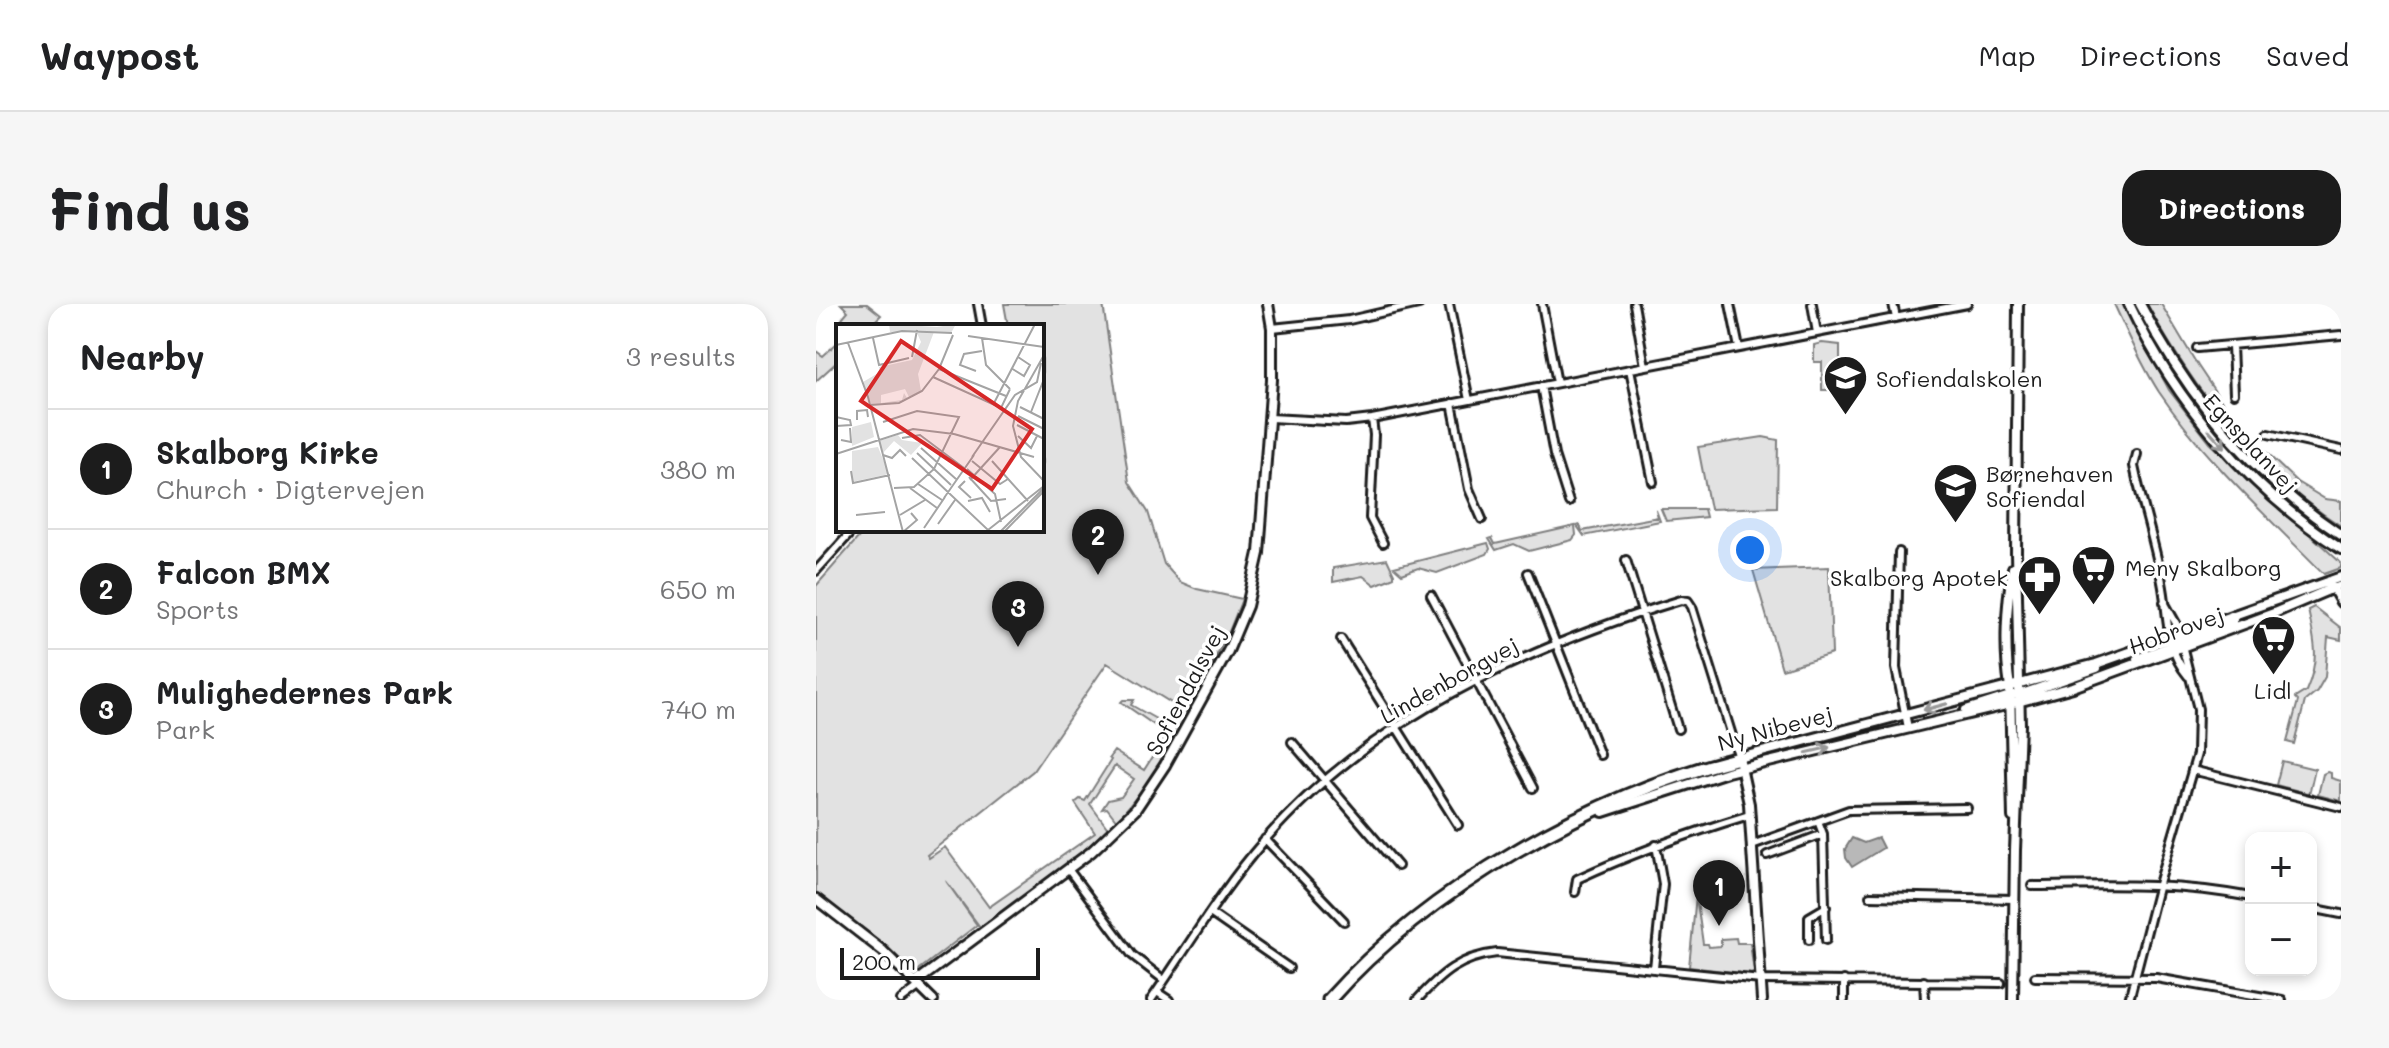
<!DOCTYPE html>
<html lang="en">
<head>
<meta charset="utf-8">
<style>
	:root { --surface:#fff; --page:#f6f6f6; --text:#202124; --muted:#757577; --line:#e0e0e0; --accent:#1c1c1c }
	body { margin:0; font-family:Mali,sans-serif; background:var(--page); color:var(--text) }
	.controls { position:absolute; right:24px; bottom:24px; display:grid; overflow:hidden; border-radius:16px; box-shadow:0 4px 12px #0003 }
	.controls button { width:72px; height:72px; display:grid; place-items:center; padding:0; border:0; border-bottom:2px solid var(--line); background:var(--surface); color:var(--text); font:40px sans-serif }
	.scale { position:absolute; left:24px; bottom:20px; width:200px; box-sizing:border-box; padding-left:8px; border:4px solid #1c1c1c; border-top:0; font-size:22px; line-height:28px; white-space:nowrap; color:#1c1c1c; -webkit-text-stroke:6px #fff; paint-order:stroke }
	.you { position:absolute; left:934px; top:246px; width:28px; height:28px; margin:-20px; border:6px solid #fff; border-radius:50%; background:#1a73e8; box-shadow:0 0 0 12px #1a73e833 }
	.badge { display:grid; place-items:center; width:52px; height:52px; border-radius:50%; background:var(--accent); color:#fff; font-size:26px; font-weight:700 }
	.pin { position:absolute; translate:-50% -66px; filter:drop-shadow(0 2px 4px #0008) }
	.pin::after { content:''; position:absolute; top:42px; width:28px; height:24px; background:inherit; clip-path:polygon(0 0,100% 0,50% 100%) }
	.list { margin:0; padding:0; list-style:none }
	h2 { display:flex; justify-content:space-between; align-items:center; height:104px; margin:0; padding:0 32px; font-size:34px }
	h2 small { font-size:26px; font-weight:400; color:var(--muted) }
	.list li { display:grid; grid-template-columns:52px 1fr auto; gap:24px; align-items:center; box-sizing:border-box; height:120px; padding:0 32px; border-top:2px solid var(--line) }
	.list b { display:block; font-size:30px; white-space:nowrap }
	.list p { margin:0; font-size:26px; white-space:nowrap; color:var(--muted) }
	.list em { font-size:26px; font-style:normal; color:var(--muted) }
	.map { position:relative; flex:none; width:1525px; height:696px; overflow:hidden; border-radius:24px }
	header { display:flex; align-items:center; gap:48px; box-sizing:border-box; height:112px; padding:0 40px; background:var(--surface); border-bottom:2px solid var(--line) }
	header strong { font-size:38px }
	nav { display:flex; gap:44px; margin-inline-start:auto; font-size:28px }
	.intro { display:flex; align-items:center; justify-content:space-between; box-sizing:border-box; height:192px; padding:0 48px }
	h1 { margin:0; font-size:56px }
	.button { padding:20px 36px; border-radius:24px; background:var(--accent); color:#fff; font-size:28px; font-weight:700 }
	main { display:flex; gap:48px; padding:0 48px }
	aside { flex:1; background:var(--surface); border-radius:24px; box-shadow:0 4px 12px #0003 }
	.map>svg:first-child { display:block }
</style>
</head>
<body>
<header>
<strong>Waypost</strong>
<nav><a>Map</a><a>Directions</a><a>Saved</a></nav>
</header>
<div class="intro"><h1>Find us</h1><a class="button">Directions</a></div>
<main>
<aside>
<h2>Nearby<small>3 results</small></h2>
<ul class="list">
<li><span class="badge">1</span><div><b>Skalborg Kirke</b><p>Church · Digtervejen</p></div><em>380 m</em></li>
<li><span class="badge">2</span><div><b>Falcon BMX</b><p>Sports</p></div><em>650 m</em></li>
<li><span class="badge">3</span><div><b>Mulighedernes Park</b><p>Park</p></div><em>740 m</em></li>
</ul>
</aside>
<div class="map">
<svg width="1525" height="696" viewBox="0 0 1525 696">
	<rect width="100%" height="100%" fill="#fff"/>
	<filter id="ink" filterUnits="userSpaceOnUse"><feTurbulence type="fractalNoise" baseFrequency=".0125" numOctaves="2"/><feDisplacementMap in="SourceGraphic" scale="16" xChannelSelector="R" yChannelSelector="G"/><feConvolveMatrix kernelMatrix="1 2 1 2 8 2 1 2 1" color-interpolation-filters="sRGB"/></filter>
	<g filter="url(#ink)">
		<!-- green -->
		<path fill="#e2e2e2" stroke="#7f7f7f" stroke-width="2" d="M25 0H51L65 11 54 22H34L26 14 32 7Z
			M188 0H287L313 178 332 208 348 260 364 278 381 285 426 295 412 330 370 408 291 359 217 467 111 551 113 554 129 543 173 603 279 529 259 499 264 495 269 497 295 456 293 454 298 447 328 466 351 430 305 398 307 396H318L315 401 358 425 361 421 365 423 331 480 301 517 291 504 286 505 292 496 305 493 318 475 299 462 274 500 293 526 240 568 164 623 130 577 161 621 100 668 0 588V282L49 226H226V22H192Z
			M1298 0H1307L1353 86 1394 139 1525 259V264L1508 270C1451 212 1389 156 1343 88 1325 60 1312 30 1298 0Z
			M1331 0H1345L1382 62 1422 122 1481 178 1509 195 1525 197V222C1440 168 1379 88 1331 0Z
			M22 38V57L0 77V47L7 52Z
			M1006 39 1024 41V86H1006V58H998V41Z
			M947 133 962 136 961 203 894 205 882 143Z
			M845 205H888L890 213 850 217Z
			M840 206 844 217 768 232 761 222 764 221 766 227 842 213Z
			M759 222 760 231 756 236 713 247 698 240 680 246 673 235 676 234 679 240Z
			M672 239 674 245 671 250 621 269 602 264 586 270 578 263Z
			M571 255 578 270V273L559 281 547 272 517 278V264Z
			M1013 263 1016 350 966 365 937 266Z
			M1498 303 1525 324V336L1512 333 1509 373 1501 387 1489 397 1478 440 1471 438 1482 397 1479 394 1490 387C1504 355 1499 339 1492 306Z
			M1466 457 1499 465 1494 487 1491 489 1460 481Z
			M1511 468 1515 469V474L1525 477V497L1502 491 1507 470Z
			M880 591 887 640H892L893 643 905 642V635L920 634 921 639H934L938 668 935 670 873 663Z"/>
		<!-- water -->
		<path fill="#b8b8b8" stroke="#7a7a7a" stroke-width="2" d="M1036 534 1048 539 1062 534 1067 544 1036 563 1030 554 1029 545Z"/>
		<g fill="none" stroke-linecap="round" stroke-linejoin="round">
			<defs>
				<path id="street" d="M162 0 166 22
					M633 0 653 96
					M726 0 741 79
					M818 0 829 62
					M914 0 923 44
					M996 0 1001 29
					M1077 0 1080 14
					M456 24 533 16 603 0
					M1416 41 1418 90
					M1381 44 1525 31
					M814 65 837 178
					M725 82 738 151 753 198
					M636 99 653 185 666 215
					M454 114 530 118 556 115 1151 0
					M556 115 558 131 554 214 567 239
					M1452 130 1525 146
					M1321 150 1318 162C1326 201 1339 239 1346 278 1353 312 1348 343 1372 372
					M1083 248 1080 364 1092 424
					M810 256 862 425
					M0 267 37 226
					M712 269 784 451
					M1517 284 1525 281
					M615 291 717 484
					M525 335 642 521
					M476 438 582 562
					M1376 466 1525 503
					M1002 517 1007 530 1010 636
					M449 535 528 617
					M936 541 1033 506 1151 504
					M951 551 1007 530
					M252 565 316 651 348 676
					M1216 582C1293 581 1359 578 1435 593
					M759 588 761 575C817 549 874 529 933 511
					M1054 592 1199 595
					M1495 604 1525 610
					M394 609 473 664
					M993 636V613L1010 603
					M838 664 847 580 840 541
					M1219 673 1340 674 1466 696
					M1028 676V696
					M1108 677 1109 696
					M341 688 353 696
					M85 696 104 682
					M335 696C372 643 405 586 448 537 554 414 713 342 865 296L872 297 876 303 923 454
					M601 696C625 670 644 653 681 649L945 676 1185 679
					M1313 696 1343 580 1381 450 1382 405 1361 321 1348 298"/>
				<path id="secondary" d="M1313 0C1359 98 1434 186 1525 245
					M1324 0C1372 93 1438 173 1525 231
					M1517 284 1525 298
					M1359 345 1365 336 1417 316
					M1321 355 1357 341 1361 334
					M1203 391 1281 364
					M1150 406 1197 391
					M787 508 911 468 1194 400 1257 383 1458 309 1517 284
					M1197 513 1194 383C1188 346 1190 301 1197 264
					M0 595 67 647 117 696
					M100 678 275 548 319 506 349 461 412 347 431 302 443 249 456 76V24L452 0
					M946 696 933 500 923 454 1280 360 1525 273
					M1197 696 1199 546 1204 421 1200 249 1202 0"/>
				<path id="highway" d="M513 696C612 584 779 490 923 454"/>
			</defs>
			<!-- street casing -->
			<use href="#street" stroke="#1c1c1c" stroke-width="12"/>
			<!-- secondary casing -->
			<use href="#secondary" stroke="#1c1c1c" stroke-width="14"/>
			<!-- highway casing -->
			<use href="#highway" stroke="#1c1c1c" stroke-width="17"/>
			<!-- street -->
			<use href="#street" stroke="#fff" stroke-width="6"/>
			<!-- secondary -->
			<use href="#secondary" stroke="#fff" stroke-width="8"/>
			<!-- highway -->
			<use href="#highway" stroke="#fff" stroke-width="11"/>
		</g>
		<!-- one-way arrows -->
		<defs><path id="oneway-shaft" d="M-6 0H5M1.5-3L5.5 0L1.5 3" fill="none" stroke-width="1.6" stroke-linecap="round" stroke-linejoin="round" transform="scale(2)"/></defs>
		<g stroke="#999">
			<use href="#oneway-shaft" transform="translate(1401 135) rotate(48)"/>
			<use href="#oneway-shaft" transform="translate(1119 403) rotate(165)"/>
			<use href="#oneway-shaft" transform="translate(1002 446) rotate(-13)"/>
		</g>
	</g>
	<!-- icons -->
	<defs>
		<symbol id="school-pin" viewBox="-11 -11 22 30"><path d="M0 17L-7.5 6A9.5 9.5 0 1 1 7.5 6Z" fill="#1c1c1c" stroke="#fff"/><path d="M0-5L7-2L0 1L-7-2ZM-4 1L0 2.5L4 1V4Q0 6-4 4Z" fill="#fff"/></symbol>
		<symbol id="supermarket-pin" viewBox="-11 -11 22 30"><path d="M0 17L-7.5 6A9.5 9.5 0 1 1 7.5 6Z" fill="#1c1c1c" stroke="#fff"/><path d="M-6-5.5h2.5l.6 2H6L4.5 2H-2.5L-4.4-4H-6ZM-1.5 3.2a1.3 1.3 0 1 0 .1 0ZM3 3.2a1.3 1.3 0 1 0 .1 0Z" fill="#fff"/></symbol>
		<symbol id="pharmacy-pin" viewBox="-11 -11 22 30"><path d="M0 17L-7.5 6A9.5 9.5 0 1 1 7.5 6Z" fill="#1c1c1c" stroke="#fff"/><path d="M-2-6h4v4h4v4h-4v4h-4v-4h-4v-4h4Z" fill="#fff"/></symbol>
	</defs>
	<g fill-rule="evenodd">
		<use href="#school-pin" x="1004" y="48" width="51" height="69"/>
		<use href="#school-pin" x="1114" y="156" width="51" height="69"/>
		<use href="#supermarket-pin" x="1252" y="238" width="51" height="69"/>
		<use href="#pharmacy-pin" x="1198" y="248" width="51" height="69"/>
		<use href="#supermarket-pin" x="1432" y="308" width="51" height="69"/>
	</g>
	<g text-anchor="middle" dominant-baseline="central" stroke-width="7" stroke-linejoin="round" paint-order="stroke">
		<!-- poi labels -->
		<g font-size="22" fill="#1c1c1c" stroke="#fff" text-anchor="start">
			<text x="1060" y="74">Sofiendalskolen</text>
			<text x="1170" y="169">Børnehaven<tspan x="1170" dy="25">Sofiendal</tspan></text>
			<text x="1309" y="263">Meny Skalborg</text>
			<text x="1192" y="273" text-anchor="end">Skalborg Apotek</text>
			<text x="1457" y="386" text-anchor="middle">Lidl</text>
		</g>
		<!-- street labels -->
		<g font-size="22" fill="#1c1c1c" stroke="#fff">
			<text transform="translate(1435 139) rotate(47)">Egnsplanvej</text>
			<text transform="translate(1360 326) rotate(-20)">Hobrovej</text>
			<text transform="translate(633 376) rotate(-29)">Lindenborgvej</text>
			<text transform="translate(369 386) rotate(-62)">Sofiendalsvej</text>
			<text transform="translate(959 424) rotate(-15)">Ny Nibevej</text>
		</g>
	</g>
	<!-- overview -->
	<g transform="translate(20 20)">
		<rect width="208" height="208" fill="#fff"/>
		<path d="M53 0 101 3 120 0 115 9 54 8ZM98 8 82 50 85 67 73 73 69 65 45 71V79L66 76 68 69 71 74 60 79 35 80 27 58 44 48 43 43 76 36 85 18 81 9ZM35 98 38 113 16 122V103ZM62 111 66 116 86 119 75 131 58 117 47 129 43 117ZM42 123 53 150 16 158V127Z" fill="#e2e2e2"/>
		<path fill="none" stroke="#a4a4a4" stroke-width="2" d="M132 12 208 23M37 14 43 41 73 34M146 14 150 41 174 65M12 19 32 73 67 208M0 21 66 7 116 9M208 31 182 77 177 102 185 133 208 157M76 33 81 6M175 44 188 52 194 41 182 33M103 45 170 72M140 47 124 41 128 30 146 27M97 53 165 84 174 65M34 81 63 79 86 67 103 45 117 11M157 81 199 0M184 83 208 95M195 88 208 55M182 92 208 105M0 93 14 96 15 101 0 102M21 96V87L31 86 32 93M47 98 81 87 123 93 98 145 78 163 58 164M181 101 208 115M118 110 198 133M182 112 195 124 201 112M66 114 84 111 128 144M5 116 15 118 14 104M85 124 120 155M81 129 115 161M0 130 77 105 118 110M47 131 56 134 64 126 70 132M136 133 179 71 201 58 205 39M76 134 152 206 208 162M136 137 164 160 172 155M156 137 192 177M131 145 159 170 165 198M15 147 17 159 54 151M133 153 155 177 170 175M134 156 164 123M129 157 123 163 135 174M82 160 106 176M74 164 101 184M108 174 138 131M132 177 146 174 154 188M20 191 49 188M64 191 89 176M102 200 119 176M88 204 109 173M67 208 81 196 75 189M164 208 208 164M168 208 208 167"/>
		<path fill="#d62828" fill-opacity="0.15" stroke="#d62828" stroke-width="4" d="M65 17 196 105 156 165 25 77Z"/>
		<rect width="208" height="208" fill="none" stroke="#1c1c1c" stroke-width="4"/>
	</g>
</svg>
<div class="controls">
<button>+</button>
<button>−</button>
</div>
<div class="scale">200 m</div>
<div class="you"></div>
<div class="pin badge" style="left:903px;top:622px">1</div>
<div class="pin badge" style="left:282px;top:271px">2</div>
<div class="pin badge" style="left:202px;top:343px">3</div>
</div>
</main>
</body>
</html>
